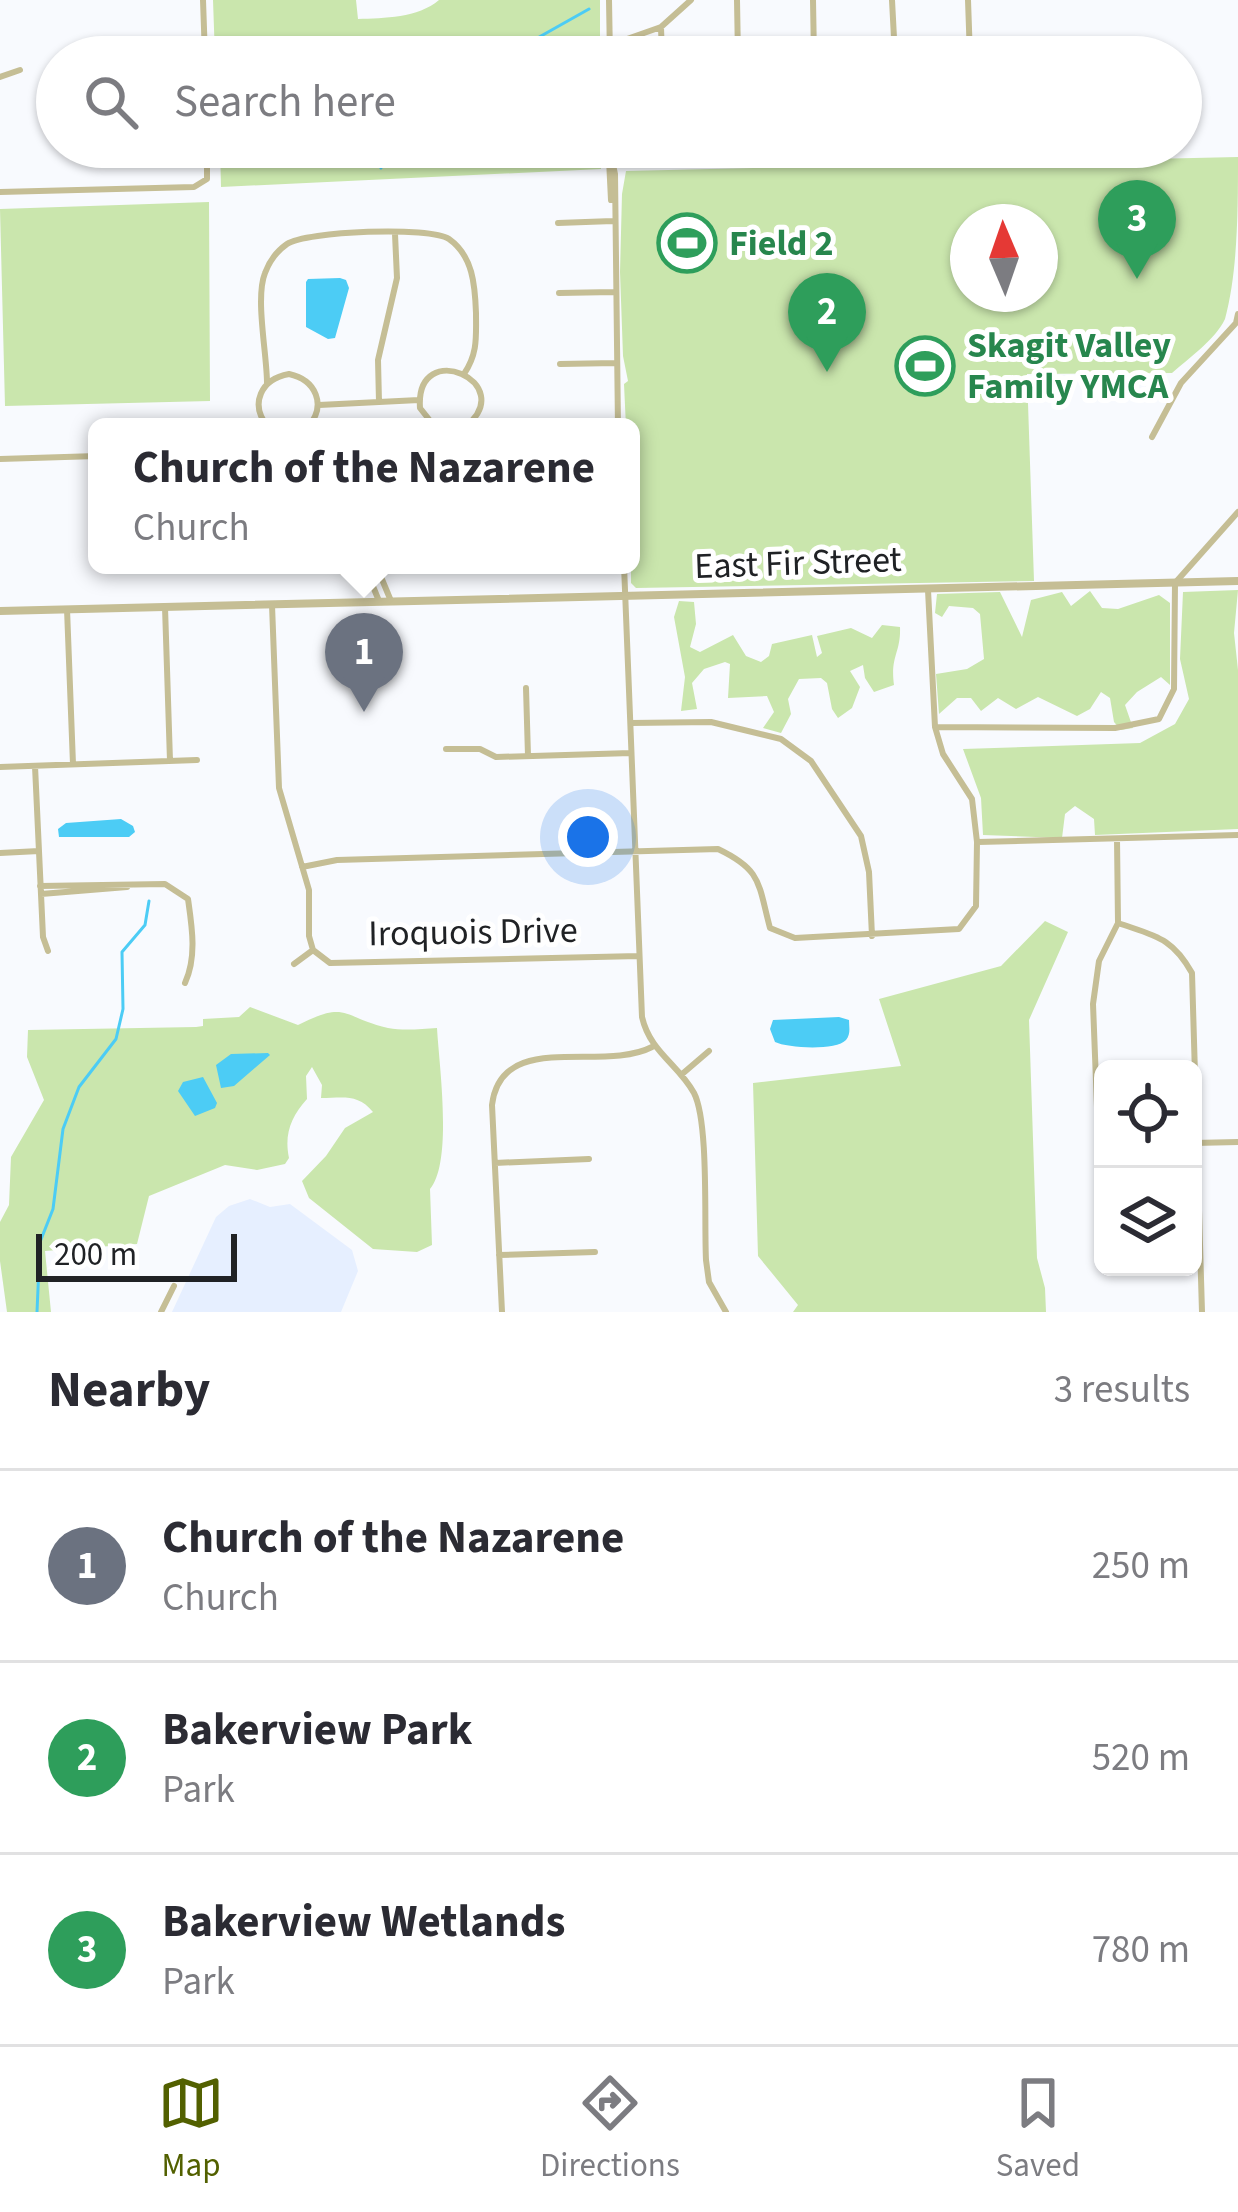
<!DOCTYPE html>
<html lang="en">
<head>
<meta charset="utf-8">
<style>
	:root { --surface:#fff; --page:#f2f2f3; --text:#2b2b33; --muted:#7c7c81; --line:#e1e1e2; --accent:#526000 }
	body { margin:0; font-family:"Source Sans 3",sans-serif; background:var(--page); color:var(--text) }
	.controls { position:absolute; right:36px; bottom:36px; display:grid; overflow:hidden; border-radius:18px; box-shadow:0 3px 9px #0004 }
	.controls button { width:108px; height:108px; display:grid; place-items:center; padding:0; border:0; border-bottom:3px solid var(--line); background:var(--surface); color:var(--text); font:60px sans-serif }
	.compass { position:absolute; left:950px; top:204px; width:108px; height:108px; border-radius:50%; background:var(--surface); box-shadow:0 3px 9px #0004; rotate:358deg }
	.scale { position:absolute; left:36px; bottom:30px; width:201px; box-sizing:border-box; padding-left:12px; border:6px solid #202225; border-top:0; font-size:33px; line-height:42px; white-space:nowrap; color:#202225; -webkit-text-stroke:9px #fff; paint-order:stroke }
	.you { position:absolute; left:588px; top:837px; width:42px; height:42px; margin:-30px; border:9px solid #fff; border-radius:50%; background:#1a73e8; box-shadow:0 0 0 18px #1a73e833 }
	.badge { display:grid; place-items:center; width:78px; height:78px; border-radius:50%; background:var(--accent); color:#fff; font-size:39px; font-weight:700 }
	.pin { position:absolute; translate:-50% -99px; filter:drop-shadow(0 3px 6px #0008) }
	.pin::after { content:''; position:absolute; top:63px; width:42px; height:36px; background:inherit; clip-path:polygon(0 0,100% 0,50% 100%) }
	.popup { position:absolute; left:88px; top:418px; width:552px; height:156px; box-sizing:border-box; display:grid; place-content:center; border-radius:18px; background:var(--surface); filter:drop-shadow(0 3px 9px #0005); font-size:39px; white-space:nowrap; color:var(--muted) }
	.popup b { font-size:45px; color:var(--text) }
	.popup::after { content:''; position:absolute; left:50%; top:100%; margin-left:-24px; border:24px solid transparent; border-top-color:var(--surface) }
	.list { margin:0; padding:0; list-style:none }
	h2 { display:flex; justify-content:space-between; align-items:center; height:156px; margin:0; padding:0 48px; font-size:51px }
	h2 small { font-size:39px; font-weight:400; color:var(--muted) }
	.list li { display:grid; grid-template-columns:78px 1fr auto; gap:36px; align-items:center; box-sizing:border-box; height:192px; padding:0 48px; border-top:3px solid var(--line) }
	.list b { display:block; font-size:45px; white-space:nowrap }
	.list p { margin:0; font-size:39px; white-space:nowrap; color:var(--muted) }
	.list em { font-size:39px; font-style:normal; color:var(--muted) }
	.icon { flex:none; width:66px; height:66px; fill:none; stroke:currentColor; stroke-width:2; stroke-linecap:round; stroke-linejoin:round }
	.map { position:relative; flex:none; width:1238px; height:1312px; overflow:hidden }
	.search { position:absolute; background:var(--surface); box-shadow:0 3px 9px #0004; left:36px; right:36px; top:36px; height:132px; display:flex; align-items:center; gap:30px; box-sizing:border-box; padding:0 42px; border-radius:66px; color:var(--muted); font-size:45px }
	.sheet { height:732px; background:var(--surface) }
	nav { display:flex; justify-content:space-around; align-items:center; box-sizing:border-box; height:168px; border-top:3px solid var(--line); background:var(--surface); font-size:33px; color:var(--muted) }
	nav a { display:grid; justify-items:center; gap:6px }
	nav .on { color:var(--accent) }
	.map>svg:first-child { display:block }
</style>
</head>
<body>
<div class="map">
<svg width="1238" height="1312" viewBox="0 0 1238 1312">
	<rect width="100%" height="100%" fill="#f8fafe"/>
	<!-- built -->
	<path fill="#e6efff" d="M250 1199 270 1207 290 1204 352 1250 358 1271 341 1312H172L216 1217 229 1206Z"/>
	<!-- green -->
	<path fill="#cae6ad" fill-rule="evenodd" d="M213 0H356L358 19C384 18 418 18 439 0H600V57H215Z
		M220 147H601V169L221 187Z
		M1238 157C1238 208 1238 271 1225 319 1215 340 1189 358 1172 373L1027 374 1034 581 636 588 631 583V427H626L624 384 628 381 623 356 620 272 622 194 626 171ZM968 222H1040V294H968Z
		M209 202 210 401 5 406 0 209Z
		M1238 590 1234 633 1238 670V829L1095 835 1094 819 1075 806 1065 814 1062 838 983 835 981 798 963 749 1140 743 1175 724 1189 699 1180 659 1183 592Z
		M1090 591 1102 608 1118 609 1159 595 1170 603V685L1161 677 1137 692 1125 705 1133 728 1121 730 1114 722 1110 698 1101 692 1090 709 1077 716 1038 697 1016 709 998 698 981 711 971 698H957L939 714 936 674 967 669 984 659 980 614 973 608 949 606 942 617 935 613 937 594 1000 592 1022 637 1031 600 1062 592 1071 606Z
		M679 601 694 602 696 624 690 647 700 652 733 635 746 656 761 662 769 656 772 644 812 635 817 657 822 653 817 636 851 628 872 638 882 625 900 627C901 653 890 656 894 685L874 692 865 678 863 665 850 671 860 687 852 708 838 718 832 709 827 683 821 678 799 679 788 699 791 714 781 733 763 728 774 712 767 696 728 698 730 664 725 662 704 669 692 683 697 709 681 711 685 677 674 617Z
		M1045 921 1068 932 1029 1020 1037 1258 1045 1288 1046 1312H793L798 1305 758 1256 753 1083 901 1066 879 999 1001 966Z
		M250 1007 298 1025C348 1000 341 1017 388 1028 404 1031 421 1029 437 1028 439 1065 453 1162 430 1189L432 1245 417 1252 373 1249 309 1198 302 1181 326 1156 345 1128 373 1112C358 1093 342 1098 321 1098L322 1085 312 1067 306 1076 307 1099C291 1117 284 1134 289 1158L285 1164 257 1170 225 1165 149 1196 137 1244 45 1251 51 1312H7L0 1261V1222L9 1205 11 1157 44 1100 27 1057 28 1030 196 1027 203 1026V1019L239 1017Z"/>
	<!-- water -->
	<path fill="#4cccf5" d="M340 278 346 280 349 288 335 338 328 339 306 327V282L308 279Z
		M121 819 133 826 135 832 129 837H59L58 829 66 823Z
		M839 1017 849 1020C849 1027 851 1034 846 1040 836 1051 787 1048 775 1042L770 1029 773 1020Z
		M231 1054 268 1053 270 1055 234 1086 221 1088 216 1065Z
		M203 1077 217 1103 215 1108 195 1116 178 1091 183 1082Z"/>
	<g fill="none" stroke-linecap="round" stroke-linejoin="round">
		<!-- stream -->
		<path stroke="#4cccf5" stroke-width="3" d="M433 57 454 42 494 39 525 45 589 9
			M381 168 390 147
			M37 1312 40 1242 53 1209 63 1129 79 1087 116 1039 123 1009 122 952 145 925 149 901"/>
		<!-- minor -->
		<path stroke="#c5be95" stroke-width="6" d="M203 0 205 57
			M609 0 610 57
			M737 0 738 57
			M813 0 814 57
			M892 0 895 57
			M968 0 970 57
			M661 27 662 57
			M610 45 661 27 691 0
			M0 77 20 70
			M610 150 615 174 618 427
			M609 159 611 200
			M0 192 194 187 207 179V147
			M558 223 613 221
			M559 293 614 292
			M560 364 616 363
			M267 383C267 354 255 298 265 273 269 262 277 251 287 244 306 231 430 226 449 239 473 256 475 285 476 313 476 337 478 353 464 374
			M379 402 378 360 397 278 395 234
			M319 405 419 400
			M268 427C249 404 261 379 289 374 316 380 327 405 308 427
			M435 427 420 408C415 336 521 383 465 427
			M1152 437 1181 383 1236 323 1238 314
			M0 459 97 456
			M330 565 344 573 368 565
			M376 565 391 601
			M624 565 642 1017C650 1052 678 1064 694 1093 709 1122 704 1223 706 1260L709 1282 726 1312
			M365 567 379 601
			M272 605 279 788 309 890V936L313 950
			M165 607 170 761
			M67 609 73 764
			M526 688 528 756
			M631 723 711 722 781 739 811 761 861 836 869 872 872 936
			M935 727 1115 728 1159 719 1174 689 1175 583 1238 512
			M446 749H480L496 757 631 753
			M35 766 43 937 48 951
			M0 767 197 760
			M978 842 1238 835
			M0 853 39 851
			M302 867 337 860 718 849C762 870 758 883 770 928L795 938 959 929 976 906 977 842 972 799 943 754 935 727 928 590
			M40 886 165 884 188 899C192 927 197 957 185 983
			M41 894 127 887
			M1118 923C1155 936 1172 937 1192 973L1202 1312
			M313 950 330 963 639 956
			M294 964 313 950
			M681 1075 709 1051
			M1103 1120 1097 1107 1093 1004 1099 961 1118 923 1117 839
			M1194 1143 1238 1142
			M495 1163 589 1159
			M499 1255 595 1252
			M161 1312 174 1286
			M502 1312 492 1105C501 1029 602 1073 652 1047"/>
		<!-- tertiary -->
		<path stroke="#c5be95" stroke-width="8" d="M0 611 1238 581"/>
	</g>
	<!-- icons -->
	<defs>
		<symbol id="stadium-ring" viewBox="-11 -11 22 22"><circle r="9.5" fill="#fff" stroke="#2e9e5b" stroke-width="1.5"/><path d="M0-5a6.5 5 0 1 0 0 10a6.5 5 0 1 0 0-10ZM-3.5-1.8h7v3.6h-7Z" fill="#2e9e5b"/></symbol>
	</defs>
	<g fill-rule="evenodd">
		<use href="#stadium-ring" x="654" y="210" width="66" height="66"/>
		<use href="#stadium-ring" x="892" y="333" width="66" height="66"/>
	</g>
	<g text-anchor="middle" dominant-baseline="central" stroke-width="10" stroke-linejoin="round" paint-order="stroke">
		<!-- leisure labels -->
		<g font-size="36" font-weight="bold" fill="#27864d" stroke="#fff" text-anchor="start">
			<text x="729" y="243">Field 2</text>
			<text x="967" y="345">Skagit Valley<tspan x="967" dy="41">Family YMCA</tspan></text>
		</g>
		<!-- street labels -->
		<g font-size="36" fill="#202225" stroke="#fff">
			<text transform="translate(798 563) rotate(-2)">East Fir Street</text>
			<text transform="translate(473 932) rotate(-1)">Iroquois Drive</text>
		</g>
	</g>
</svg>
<div class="controls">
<button><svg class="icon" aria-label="locate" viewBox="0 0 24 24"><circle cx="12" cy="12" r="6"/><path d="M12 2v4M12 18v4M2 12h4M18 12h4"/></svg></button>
<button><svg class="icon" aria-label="layers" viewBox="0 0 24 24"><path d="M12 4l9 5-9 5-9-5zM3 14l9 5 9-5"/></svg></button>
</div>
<svg class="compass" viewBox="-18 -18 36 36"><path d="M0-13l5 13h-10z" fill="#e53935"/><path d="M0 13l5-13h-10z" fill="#7c7c81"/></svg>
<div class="scale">200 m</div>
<div class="you"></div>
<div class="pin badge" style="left:364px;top:712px;background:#6b7280">1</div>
<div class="popup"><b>Church of the Nazarene</b>Church</div>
<div class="pin badge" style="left:827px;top:372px;background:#2e9e5b">2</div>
<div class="pin badge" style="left:1137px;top:279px;background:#2e9e5b">3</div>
<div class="search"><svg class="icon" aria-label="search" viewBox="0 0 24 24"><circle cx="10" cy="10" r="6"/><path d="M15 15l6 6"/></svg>Search here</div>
</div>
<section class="sheet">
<h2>Nearby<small>3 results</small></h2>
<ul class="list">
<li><span class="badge" style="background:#6b7280">1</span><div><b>Church of the Nazarene</b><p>Church</p></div><em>250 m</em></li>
<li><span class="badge" style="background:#2e9e5b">2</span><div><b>Bakerview Park</b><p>Park</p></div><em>520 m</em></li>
<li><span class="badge" style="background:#2e9e5b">3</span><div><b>Bakerview Wetlands</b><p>Park</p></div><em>780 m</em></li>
</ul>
</section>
<nav>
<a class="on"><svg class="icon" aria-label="map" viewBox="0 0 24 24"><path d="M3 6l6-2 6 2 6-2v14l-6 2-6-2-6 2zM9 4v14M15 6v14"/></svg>Map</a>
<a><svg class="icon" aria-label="directions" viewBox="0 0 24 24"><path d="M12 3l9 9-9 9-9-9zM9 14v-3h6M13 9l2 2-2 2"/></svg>Directions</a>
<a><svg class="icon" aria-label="saved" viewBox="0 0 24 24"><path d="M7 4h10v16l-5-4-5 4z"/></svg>Saved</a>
</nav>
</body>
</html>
